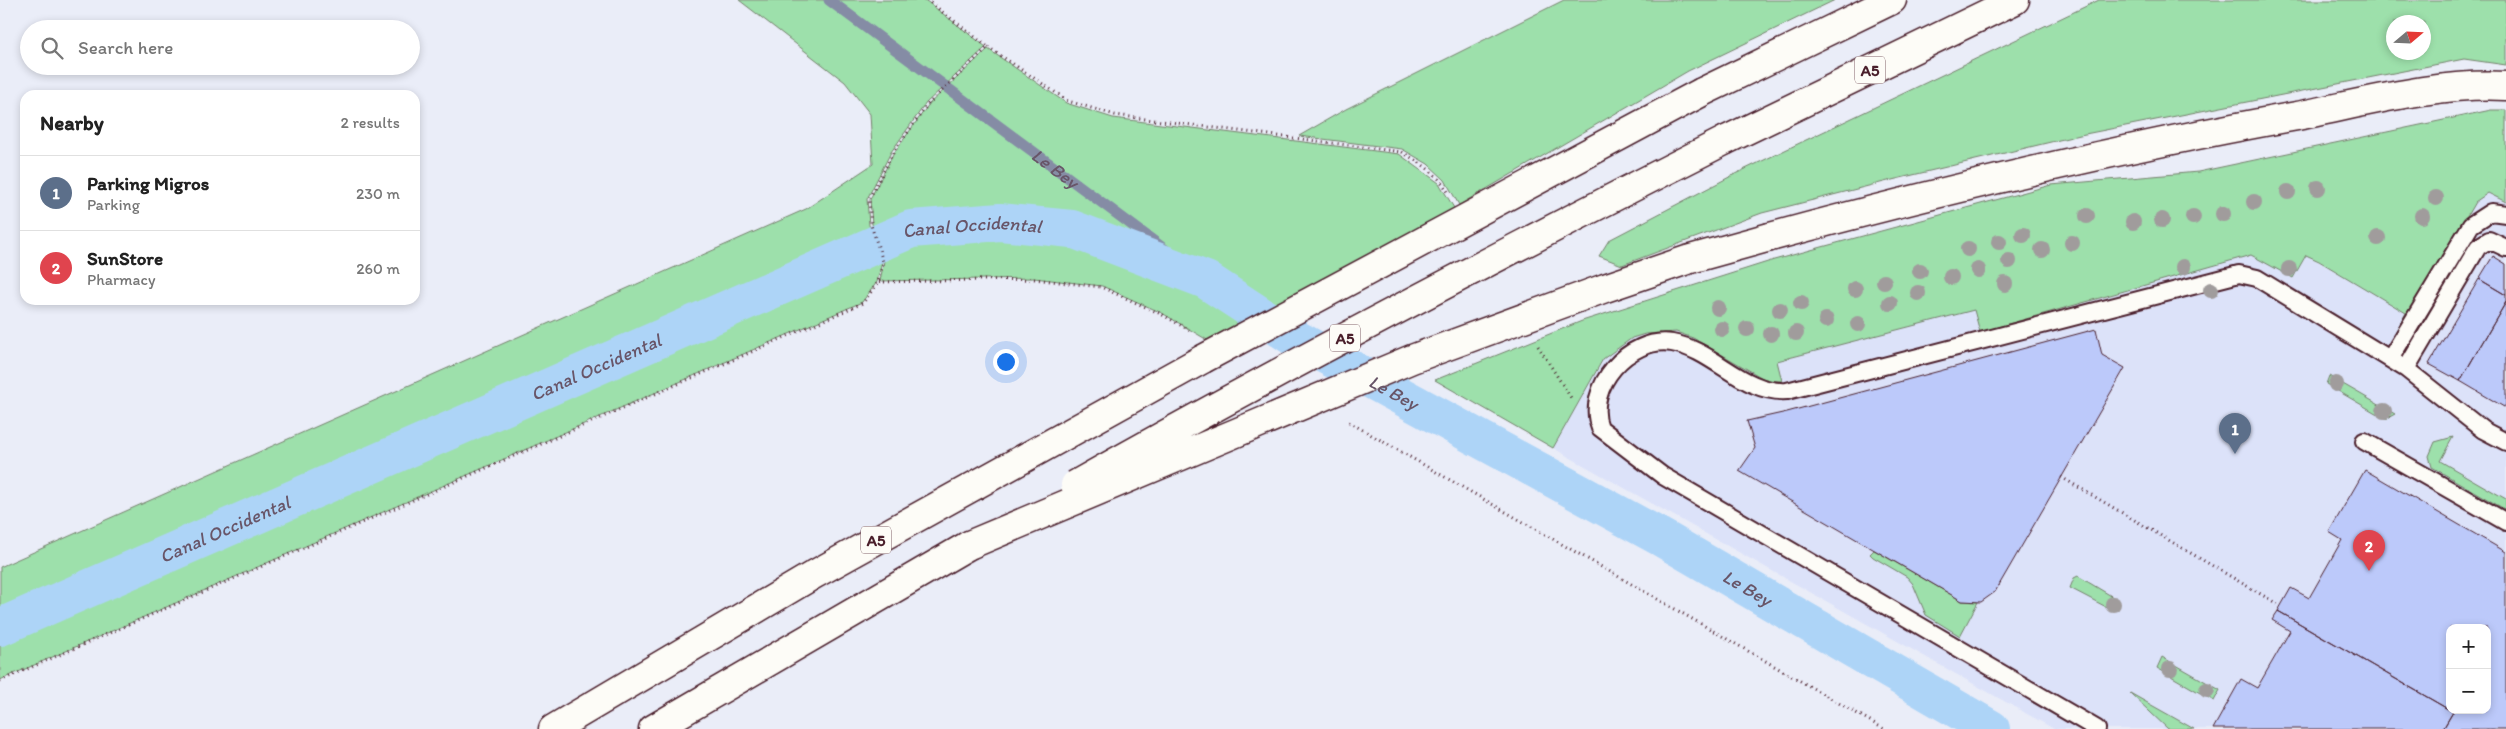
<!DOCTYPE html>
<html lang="en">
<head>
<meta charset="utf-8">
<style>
	:root { --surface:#fff; --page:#f6f6f6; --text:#222; --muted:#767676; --line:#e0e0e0; --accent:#c8321e }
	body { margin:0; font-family:Itim,sans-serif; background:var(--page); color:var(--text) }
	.controls { position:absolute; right:15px; bottom:15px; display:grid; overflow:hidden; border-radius:10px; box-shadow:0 2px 8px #0003 }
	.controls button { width:45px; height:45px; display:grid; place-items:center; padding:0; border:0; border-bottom:1px solid var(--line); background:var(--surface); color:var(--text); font:25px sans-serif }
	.compass { position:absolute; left:2386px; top:15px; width:45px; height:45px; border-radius:50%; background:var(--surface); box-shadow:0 2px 8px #0003; rotate:71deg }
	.you { position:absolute; left:1005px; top:361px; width:18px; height:18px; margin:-12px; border:4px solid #fff; border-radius:50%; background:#1a73e8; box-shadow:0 0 0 8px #1a73e833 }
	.badge { display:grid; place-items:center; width:32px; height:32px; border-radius:50%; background:var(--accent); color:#fff; font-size:16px; font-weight:700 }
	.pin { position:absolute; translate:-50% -41px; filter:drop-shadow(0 1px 2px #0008) }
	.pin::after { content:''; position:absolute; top:26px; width:18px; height:15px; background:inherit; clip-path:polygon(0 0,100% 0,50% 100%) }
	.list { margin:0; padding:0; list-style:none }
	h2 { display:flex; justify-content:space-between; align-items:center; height:65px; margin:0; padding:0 20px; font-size:21px }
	h2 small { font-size:16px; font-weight:400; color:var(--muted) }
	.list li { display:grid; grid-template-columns:32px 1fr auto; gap:15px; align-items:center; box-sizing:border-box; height:75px; padding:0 20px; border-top:1px solid var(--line) }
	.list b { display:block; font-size:19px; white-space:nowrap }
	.list p { margin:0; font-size:16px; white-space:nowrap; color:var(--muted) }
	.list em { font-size:16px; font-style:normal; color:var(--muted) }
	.icon { flex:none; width:28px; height:28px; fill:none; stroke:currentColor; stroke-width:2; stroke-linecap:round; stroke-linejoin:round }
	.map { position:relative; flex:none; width:2506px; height:729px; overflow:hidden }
	.search { position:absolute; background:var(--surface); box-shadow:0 2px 8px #0003; left:20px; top:20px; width:400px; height:55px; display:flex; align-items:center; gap:12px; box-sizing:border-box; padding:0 18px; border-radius:28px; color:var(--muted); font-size:19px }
	.panel { position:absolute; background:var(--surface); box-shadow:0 2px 8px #0003; left:20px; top:90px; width:400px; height:215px; border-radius:15px }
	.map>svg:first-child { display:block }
</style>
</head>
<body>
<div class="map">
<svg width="2506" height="729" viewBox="0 0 2506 729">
	<rect width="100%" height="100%" fill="#eaedf8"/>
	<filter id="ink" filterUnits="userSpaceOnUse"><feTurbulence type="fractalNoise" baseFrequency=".02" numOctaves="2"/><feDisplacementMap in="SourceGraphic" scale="10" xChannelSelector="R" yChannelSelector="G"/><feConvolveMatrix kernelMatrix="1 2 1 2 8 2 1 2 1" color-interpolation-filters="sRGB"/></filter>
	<g filter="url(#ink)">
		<!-- built -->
		<path fill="#dce2f9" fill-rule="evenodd" d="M2488 193 2506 202V729H2054L1553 448 1603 359 1632 338 1645 334 1676 332 1694 338 1766 380 1781 381 1777 361 1974 310 1981 332 2251 255 2293 277 2306 254 2406 313 2393 336 2475 202ZM2450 628H2487V710H2450Z"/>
		<!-- green -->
		<path fill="#9de0ab" stroke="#74806b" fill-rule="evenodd" d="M739 0H925L986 47 926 103 891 152 867 199 869 225 882 262 877 282 862 302 0 680V567L806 209 873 164 870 114 845 82Z
			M1564 0H1835L1688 71 1459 205 1445 180 1428 164 1402 149 1299 136 1346 109Z
			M2099 0H2506V65L2464 59 2080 135 1892 180 1762 213 1622 265 1599 256 1609 240 1737 173ZM2394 22H2424V52H2394Z
			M988 49 1066 103 1113 118 1399 154 1439 183 1454 208 1209 341 1162 313 1102 286 1034 278 880 281 884 261 872 224 870 199 894 153 929 104Z
			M2491 110H2506V202L2488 193 2475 202 2396 338 2393 336 2406 313 2319 261 2306 255 2293 278 2251 255 1980 332 1974 310 1777 361 1782 381 1766 380 1693 338 1676 332 1645 334 1632 338 1603 359 1553 448 1435 380 1582 321 1774 260 2051 185 2198 172Z
			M2329 376 2395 414 2386 419 2326 384Z
			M2453 437 2440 461 2506 499V510L2432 467 2429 456 2435 442Z
			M1874 550 1962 601 1978 602 1960 636 1926 615 1913 584 1907 577 1873 557 1870 554Z
			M2078 576 2118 600 2120 604 2115 610H2112L2070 588 2074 578Z
			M2162 657 2220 690 2214 701 2157 668Z
			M2130 693 2194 729H2168Z"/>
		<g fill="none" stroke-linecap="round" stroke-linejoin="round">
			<!-- stream -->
			<path stroke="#858ca5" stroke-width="11" id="s1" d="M829 0 1206 280"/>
			<!-- canal -->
			<path stroke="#add4f7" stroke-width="38" id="s2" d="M0 627 911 229 1000 222 1072 229 1206 280 1298 340 1662 538 1991 729"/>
		</g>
		<!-- building -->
		<path fill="#bcc9fa" stroke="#4a1f2b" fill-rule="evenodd" d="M2493 256 2506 264V295L2479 279Z
			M2479 279 2506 295V302L2460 381 2429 364Z
			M2506 302V404L2504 407 2460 381Z
			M2096 329 2102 355 2125 368 1995 592 1981 602 1962 601 1739 471 1755 448 1747 421 1787 412Z
			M2365 470 2506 552V729H2443L2453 712 2278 611 2291 588 2309 598 2342 540 2329 532ZM2450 628H2487V710H2450Z
			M2278 611 2453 712 2443 729H2213L2241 679 2257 688 2290 631 2272 620Z"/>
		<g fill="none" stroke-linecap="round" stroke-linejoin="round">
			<defs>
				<path id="lane" d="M2390 359 2471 225 2491 212 2506 214
					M2406 369 2478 247 2489 240 2506 248
					M2364 441 2506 522
					M2097 729 1663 476 1600 428C1584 388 1629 336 1672 343 1714 350 1743 394 1787 391L2239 274 2257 278 2406 369 2483 430 2506 442"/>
				<path id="highway" d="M1702 92 1892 0
					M1726 140 2015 0
					M1770 237C1944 190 2119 148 2297 116 2363 103 2438 82 2506 86
					M553 729 815 574 1203 359
					M653 729 969 545"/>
			</defs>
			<!-- lane casing -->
			<use href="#lane" stroke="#4a1f2b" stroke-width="20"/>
			<!-- highway casing -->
			<use href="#highway" stroke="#4a1f2b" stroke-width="31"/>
			<!-- path -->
			<path stroke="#4a1f2b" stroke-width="3" stroke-dasharray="1 4" stroke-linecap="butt" d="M988 47 1068 101 1115 115 1402 152C1420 163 1438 173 1448 192
				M879 282 1034 279 1101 287 1161 314 1189 330
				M1538 346 1571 398
				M1349 422 1884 729
				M2061 477 2281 606
				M0 681 863 303 878 282 883 262 871 225 869 199 893 153 928 104 988 47 927 0"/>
			<!-- lane -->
			<use href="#lane" stroke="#fdfcf7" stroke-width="16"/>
			<!-- highway -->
			<use href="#highway" stroke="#fdfcf7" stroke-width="28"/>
			<defs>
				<path id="highway-bridge" d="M1203 359 1702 92
					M1075 485C1289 364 1507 251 1726 140
					M969 545 1412 359 1605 288 1687 260 1770 237"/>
			</defs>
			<!-- highway-bridge casing -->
			<use href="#highway-bridge" stroke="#4a1f2b" stroke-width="31" stroke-linecap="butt"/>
			<!-- highway-bridge -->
			<use href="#highway-bridge" stroke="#fdfcf7" stroke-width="28"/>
		</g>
		<!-- trees -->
		<g fill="#a09c9c">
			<circle cx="2318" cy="188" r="8"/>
			<circle cx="2288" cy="192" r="8"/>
			<circle cx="2436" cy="198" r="8"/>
			<circle cx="2254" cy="202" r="8"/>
			<circle cx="2223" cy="214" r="8"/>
			<circle cx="2087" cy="216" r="8"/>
			<circle cx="2422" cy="216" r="8"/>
			<circle cx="2193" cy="217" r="8"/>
			<circle cx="2162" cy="220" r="8"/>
			<circle cx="2133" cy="222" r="8"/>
			<circle cx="2023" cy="235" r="8"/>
			<circle cx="2378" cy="238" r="8"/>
			<circle cx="1999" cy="242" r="8"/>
			<circle cx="2072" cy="243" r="8"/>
			<circle cx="1968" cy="249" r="8"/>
			<circle cx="2042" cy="250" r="8"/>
			<circle cx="2009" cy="261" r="8"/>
			<circle cx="2183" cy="267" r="8"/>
			<circle cx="2289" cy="269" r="8"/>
			<circle cx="1978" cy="270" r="8"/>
			<circle cx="1920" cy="271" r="8"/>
			<circle cx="1951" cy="277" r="8"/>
			<circle cx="1884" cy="282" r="8"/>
			<circle cx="2005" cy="284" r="8"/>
			<circle cx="1855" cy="289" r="8"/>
			<circle cx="2211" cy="290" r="8"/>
			<circle cx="1918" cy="293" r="8"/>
			<circle cx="1801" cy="303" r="8"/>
			<circle cx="1890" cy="303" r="8"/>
			<circle cx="1718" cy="308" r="8"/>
			<circle cx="1780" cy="310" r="8"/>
			<circle cx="1826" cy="320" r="8"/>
			<circle cx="1858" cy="324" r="8"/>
			<circle cx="1722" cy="329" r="8"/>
			<circle cx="1747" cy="329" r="8"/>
			<circle cx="1796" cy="333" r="8"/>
			<circle cx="1771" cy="334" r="8"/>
			<circle cx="2336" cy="384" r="8"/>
			<circle cx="2384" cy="411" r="8"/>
			<circle cx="2113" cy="604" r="8"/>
			<circle cx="2170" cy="669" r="8"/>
			<circle cx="2207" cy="690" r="8"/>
		</g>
	</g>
	<g text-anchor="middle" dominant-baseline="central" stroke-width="5" stroke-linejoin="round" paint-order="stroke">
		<!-- shield labels -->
		<g fill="#fdfcf7" stroke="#806168" stroke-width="1">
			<rect x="1855" y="56.5" width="30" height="27" rx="4"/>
			<rect x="1330" y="324.5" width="30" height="27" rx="4"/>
			<rect x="861" y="526.5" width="30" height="27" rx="4"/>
		</g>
		<g font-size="16" font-weight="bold" fill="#4a1f2b">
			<text x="1870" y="70">A5</text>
			<text x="1345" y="338">A5</text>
			<text x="876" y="540">A5</text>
		</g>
		<!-- water labels -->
		<g font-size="19" font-style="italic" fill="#685568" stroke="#fdfcf7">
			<text stroke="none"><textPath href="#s1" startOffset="282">Le Bey</textPath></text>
			<text stroke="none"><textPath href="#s2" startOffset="1055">Canal Occidental</textPath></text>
			<text stroke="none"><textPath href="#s2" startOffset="650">Canal Occidental</textPath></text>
			<text stroke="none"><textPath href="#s2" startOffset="1518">Le Bey</textPath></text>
			<text stroke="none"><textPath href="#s2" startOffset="245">Canal Occidental</textPath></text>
			<text stroke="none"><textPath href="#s2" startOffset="1922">Le Bey</textPath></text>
		</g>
	</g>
</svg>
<div class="controls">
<button>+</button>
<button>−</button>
</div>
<svg class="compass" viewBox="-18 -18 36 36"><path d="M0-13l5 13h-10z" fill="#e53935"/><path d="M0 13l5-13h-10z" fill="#767676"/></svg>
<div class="you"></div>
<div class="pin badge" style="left:2235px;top:454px;background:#5c6f8a">1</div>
<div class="pin badge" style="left:2369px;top:571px;background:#e0444e">2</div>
<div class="search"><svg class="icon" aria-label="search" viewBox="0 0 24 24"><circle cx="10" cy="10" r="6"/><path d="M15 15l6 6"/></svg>Search here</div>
<section class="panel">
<h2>Nearby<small>2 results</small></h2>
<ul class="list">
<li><span class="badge" style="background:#5c6f8a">1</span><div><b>Parking Migros</b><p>Parking</p></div><em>230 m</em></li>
<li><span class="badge" style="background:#e0444e">2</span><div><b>SunStore</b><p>Pharmacy</p></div><em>260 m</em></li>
</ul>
</section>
</div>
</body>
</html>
